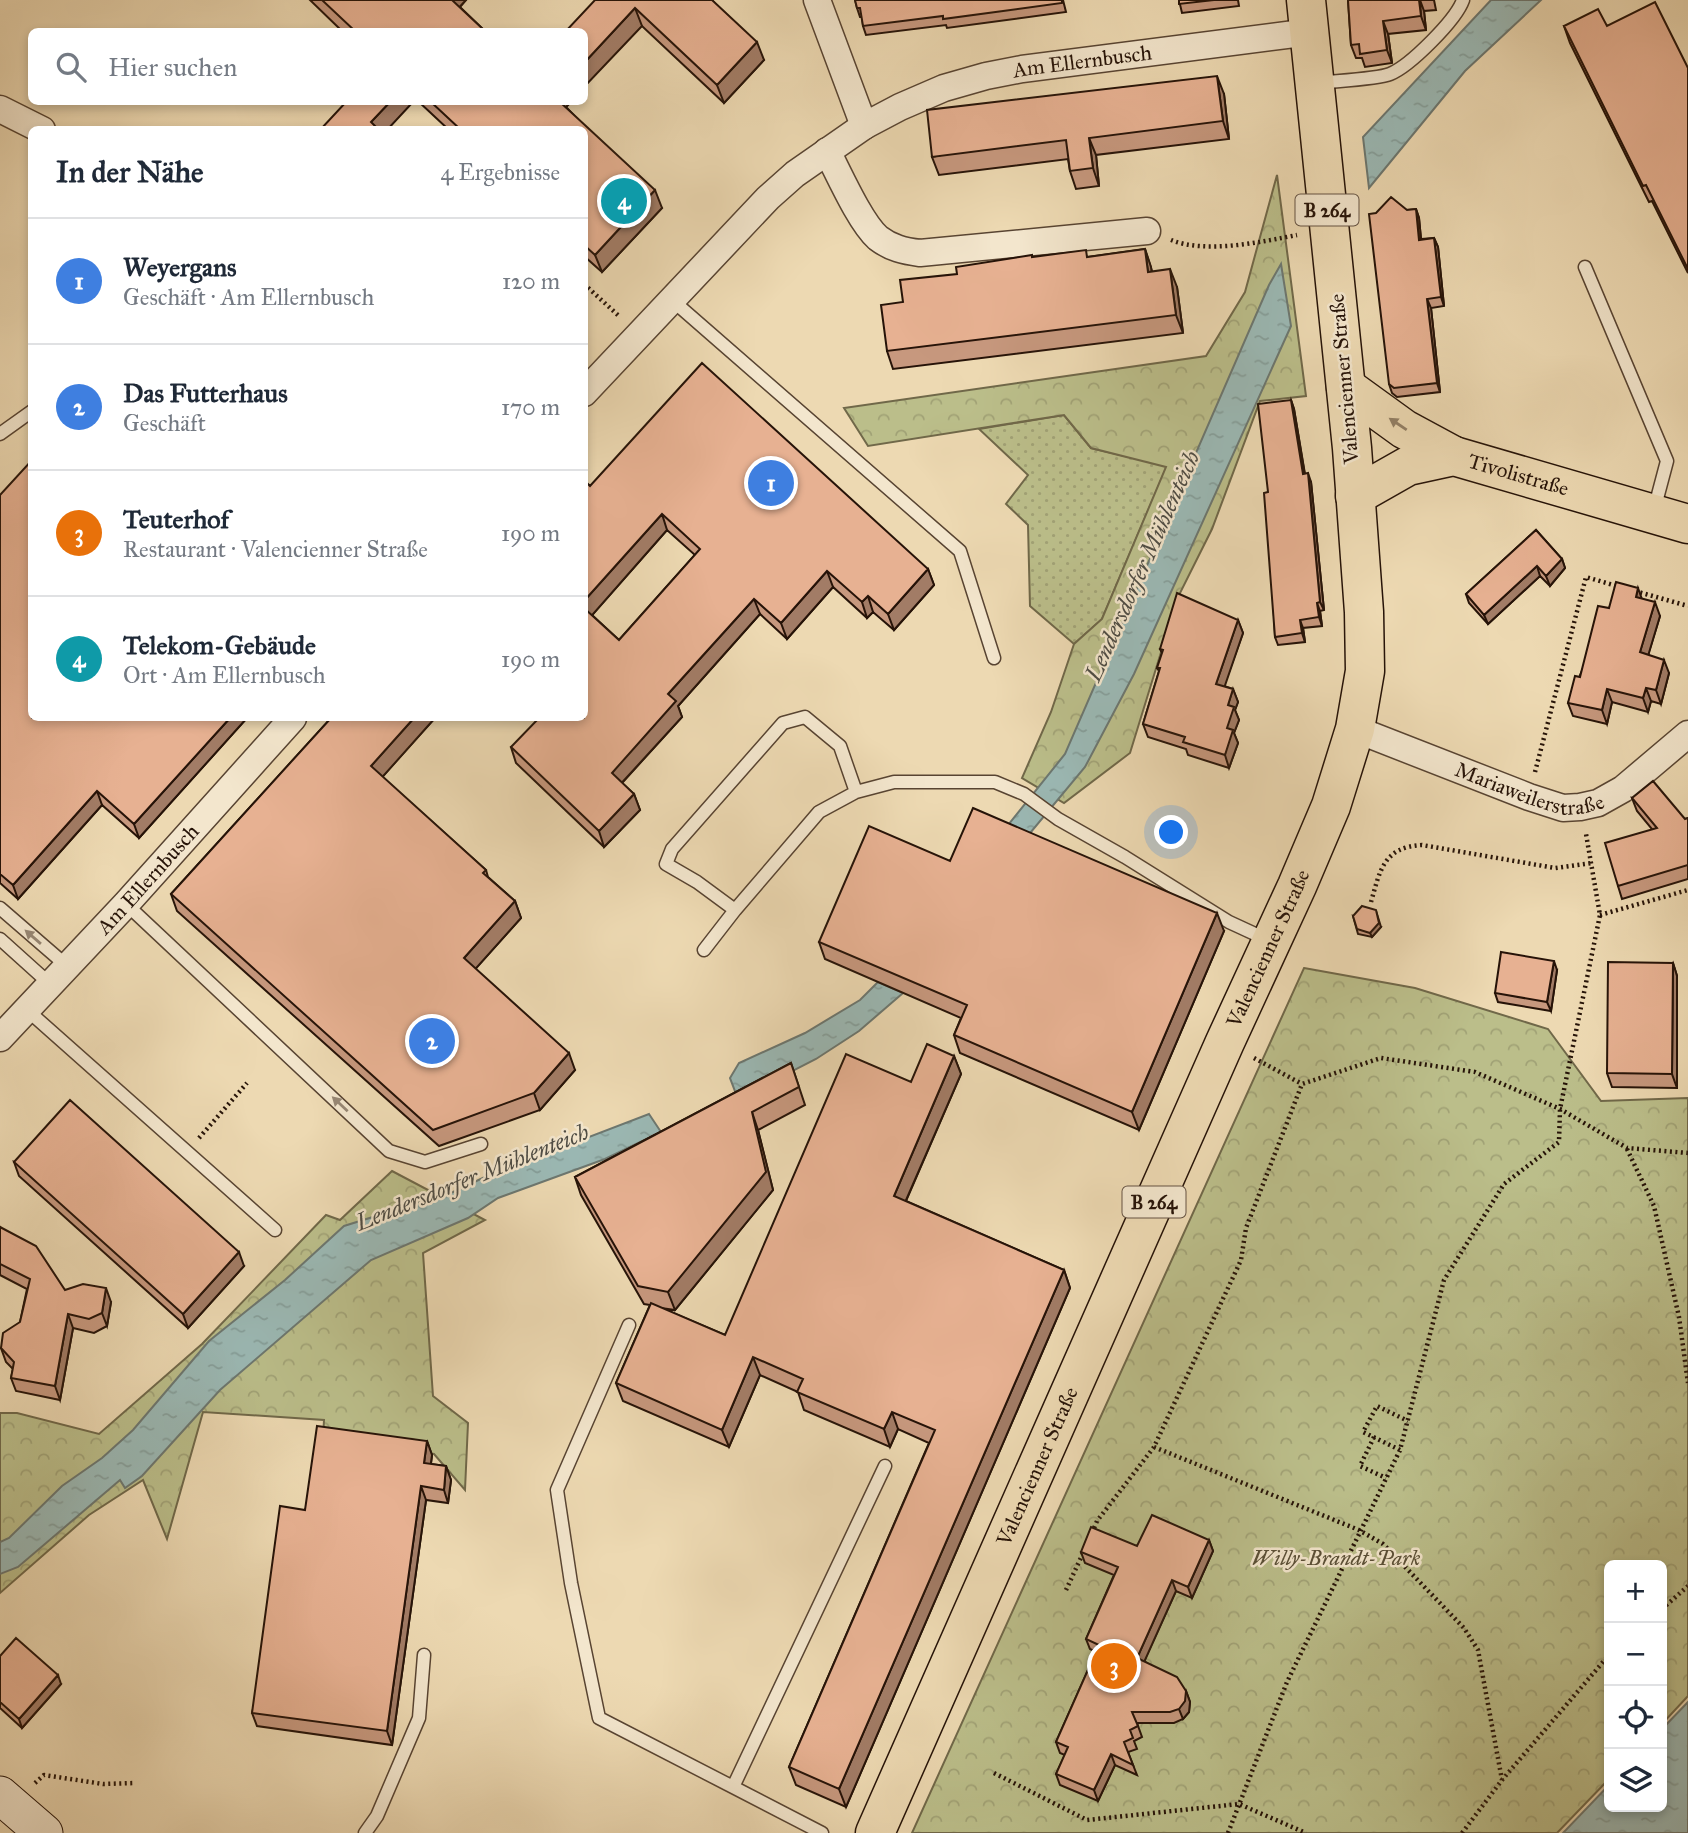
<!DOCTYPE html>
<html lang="de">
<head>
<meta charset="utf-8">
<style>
	:root { --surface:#fff; --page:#f2f2f3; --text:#1f2937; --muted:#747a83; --line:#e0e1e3; --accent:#1a73e8 }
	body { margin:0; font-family:"IM FELL Great Primer",serif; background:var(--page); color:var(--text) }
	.controls { position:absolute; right:21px; bottom:21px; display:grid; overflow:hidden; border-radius:10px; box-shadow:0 4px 10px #0003 }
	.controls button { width:63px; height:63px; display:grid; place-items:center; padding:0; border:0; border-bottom:2px solid var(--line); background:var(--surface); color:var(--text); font:35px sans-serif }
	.you { position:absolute; left:1172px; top:833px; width:24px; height:24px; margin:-18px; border:5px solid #fff; border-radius:50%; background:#1a73e8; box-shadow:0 0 0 10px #1a73e833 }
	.badge { display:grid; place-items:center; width:46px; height:46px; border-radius:50%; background:var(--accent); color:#fff; font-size:23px; font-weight:700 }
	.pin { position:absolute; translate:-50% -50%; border:4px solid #fff; box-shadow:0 2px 7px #0006 }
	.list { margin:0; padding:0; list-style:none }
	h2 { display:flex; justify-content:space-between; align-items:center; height:91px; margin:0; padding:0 28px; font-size:30px }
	h2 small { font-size:23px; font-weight:400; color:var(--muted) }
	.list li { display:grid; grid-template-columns:46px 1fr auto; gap:21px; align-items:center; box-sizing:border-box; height:126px; padding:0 28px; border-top:2px solid var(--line) }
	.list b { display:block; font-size:26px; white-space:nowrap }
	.list p { margin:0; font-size:23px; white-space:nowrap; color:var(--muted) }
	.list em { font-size:23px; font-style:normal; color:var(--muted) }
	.icon { flex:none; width:38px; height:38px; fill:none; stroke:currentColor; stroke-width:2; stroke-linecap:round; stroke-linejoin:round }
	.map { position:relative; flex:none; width:1688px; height:1833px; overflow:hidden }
	.search { position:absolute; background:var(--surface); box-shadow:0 4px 10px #0003; left:28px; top:28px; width:560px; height:77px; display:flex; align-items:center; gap:18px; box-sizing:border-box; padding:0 24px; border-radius:10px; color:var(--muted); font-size:26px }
	.panel { position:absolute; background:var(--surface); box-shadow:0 4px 10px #0003; left:28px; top:126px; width:560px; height:595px; border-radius:10px }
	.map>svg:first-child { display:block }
</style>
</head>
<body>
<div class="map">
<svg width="1688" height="1833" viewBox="0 0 1688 1833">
	<defs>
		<pattern id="grass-dots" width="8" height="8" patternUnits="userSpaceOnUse" patternTransform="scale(1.75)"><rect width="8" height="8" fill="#bbbe8a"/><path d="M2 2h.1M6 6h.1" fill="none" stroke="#a1a276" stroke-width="1.8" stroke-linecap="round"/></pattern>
		<pattern id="forest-crowns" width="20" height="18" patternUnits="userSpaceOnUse" patternTransform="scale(1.75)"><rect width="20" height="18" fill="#bbbe8a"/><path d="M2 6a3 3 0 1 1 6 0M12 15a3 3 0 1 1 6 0" fill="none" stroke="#a1a276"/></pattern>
		<pattern id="water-ripples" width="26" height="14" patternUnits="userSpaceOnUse" patternTransform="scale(1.75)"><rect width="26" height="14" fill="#9bb9b5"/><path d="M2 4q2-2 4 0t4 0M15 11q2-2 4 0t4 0" fill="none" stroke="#859e9a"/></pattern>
	</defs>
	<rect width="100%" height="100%" fill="#edd9b2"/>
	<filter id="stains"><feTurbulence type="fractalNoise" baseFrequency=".00286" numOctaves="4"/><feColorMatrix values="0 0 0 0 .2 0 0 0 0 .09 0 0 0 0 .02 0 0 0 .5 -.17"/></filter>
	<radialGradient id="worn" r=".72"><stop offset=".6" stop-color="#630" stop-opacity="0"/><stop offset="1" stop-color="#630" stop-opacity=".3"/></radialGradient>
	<!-- grass -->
	<path fill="url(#grass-dots)" stroke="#706849" stroke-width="2" d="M1064 415 1091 448 1167 466 1102 619 1074 644 1030 606 1028 525 1006 504 1028 475 979 429Z"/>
	<!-- forest -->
	<path fill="url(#forest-crowns)" stroke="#706849" stroke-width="2" d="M1277 175 1306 396 1260 401 1212 529 1178 597 1130 753 1064 803 1022 778 1051 712 1074 644 1102 619 1166 467 1091 448 1064 415 868 446 844 408 1206 356 1245 292Z
		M1304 968 1415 988 1548 1029 1601 1101 1688 1098V1696L1662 1724V1565H1609V1779L1557 1833H912Z
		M392 1171 485 1220 423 1253 433 1396 468 1423 465 1490 434 1454 323 1439 324 1420 203 1412 167 1539 143 1480 89 1515 0 1593V1413H17L99 1434 202 1344 326 1215 340 1220Z"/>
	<!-- water -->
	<path fill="url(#water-ripples)" stroke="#6c7770" stroke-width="2" d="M1491 0H1541L1465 71 1369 188 1363 137Z
		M1281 264 1291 326 1134 674 1085 767 1021 844 1000 835 1065 754 1269 285Z
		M878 982 903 993 859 1031 816 1059 738 1099 730 1078 739 1063 805 1033 860 1000Z
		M649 1114 661 1132 605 1159 498 1198 468 1218 371 1260 220 1390 142 1476 125 1488 120 1480 18 1567 0 1574V1542L9 1538 62 1486 102 1458 133 1430 209 1341 285 1280 344 1226 453 1192 487 1176Z
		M1688 1702V1833H1563L1609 1785V1807H1662V1729Z"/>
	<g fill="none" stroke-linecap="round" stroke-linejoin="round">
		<defs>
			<path id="lane" d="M1318 83C1335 81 1378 79 1390 74 1410 66 1456 20 1463 0
				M1585 267 1667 461 1654 510
				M672 300 960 551 994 658
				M0 434 32 411
				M126 904 389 1151 425 1162 481 1144
				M0 908 67 966
				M735 910 697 882 666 864 672 849 783 723 805 717 840 746 856 792
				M0 939 50 984
				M704 950 735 910 819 812 856 792 894 782H995L1024 794 1058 819 1125 857 1229 922 1268 940
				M26 1009 275 1230
				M629 1325 557 1490 571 1583 599 1718 733 1787
				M365 1833 377 1816 419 1718 424 1655
				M822 1833 733 1787 885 1466"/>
			<g id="street">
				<path d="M817 0 864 126"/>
				<path d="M0 109 42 130"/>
				<path d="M827 151C839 174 860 222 878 238 891 248 904 251 920 253L1147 231"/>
				<path id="s1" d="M584 393 768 198 795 174 864 126 900 107 944 88 986 76 1022 69 1310 32"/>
				<path id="s2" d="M1355 729 1529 797 1563 808 1580 807 1598 803 1623 789 1688 734"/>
				<path id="s3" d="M0 1038 126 904 293 718"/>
			</g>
			<path id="secondary" d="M0 1795 44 1833"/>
			<g id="primary">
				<path d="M1346 387 1404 429 1454 456"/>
				<path id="s4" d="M1355 496 1408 466 1454 456 1688 524"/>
				<path id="s5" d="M875 1833 1225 1042 1297 886 1331 806 1355 729 1365 671 1364 612 1352 448 1306 0"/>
			</g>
		</defs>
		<!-- lane casing -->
		<use href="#lane" stroke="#584432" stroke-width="15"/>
		<!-- street casing -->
		<use href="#street" stroke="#584432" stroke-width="29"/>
		<!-- secondary casing -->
		<use href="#secondary" stroke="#261308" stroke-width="39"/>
		<!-- primary casing -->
		<use href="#primary" stroke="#261308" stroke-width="41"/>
		<!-- path -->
		<path stroke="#261308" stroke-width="4.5" stroke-dasharray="2 3.5" stroke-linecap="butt" d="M1171 240C1206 254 1261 242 1297 235
			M584 284 620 317
			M1635 591 1688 606
			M1535 772 1586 577 1620 587
			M1371 902C1380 871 1383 847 1422 845L1555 868 1592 863
			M1600 915 1688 890
			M1254 1058 1302 1084
			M199 1138 247 1083
			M1627 1149 1654 1206 1679 1317 1688 1383
			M1374 1437 1360 1466 1386 1478
			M1154 1447 1359 1530 1383 1544 1464 1628 1478 1650 1502 1780
			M1400 1450 1363 1432 1377 1406 1408 1421
			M1092 1533 1097 1521 1154 1447 1241 1260 1246 1228 1302 1084 1381 1058 1475 1072 1560 1109 1627 1148 1688 1153
			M1066 1590 1084 1551
			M1662 1609 1688 1586
			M994 1773 1087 1820 1239 1804 1306 1833
			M35 1783 44 1775 103 1784 135 1783
			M1228 1833 1287 1682 1400 1450 1444 1280 1504 1184 1559 1142 1560 1109 1600 915 1586 834
			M1462 1833 1502 1780 1609 1655"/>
		<!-- lane -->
		<use href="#lane" stroke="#f3e6cd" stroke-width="12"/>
		<!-- street -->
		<use href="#street" stroke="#f3e6cd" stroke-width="26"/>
		<!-- secondary -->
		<use href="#secondary" stroke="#f3e6cd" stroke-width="37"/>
		<!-- primary -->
		<use href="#primary" stroke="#edd9b2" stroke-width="38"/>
	</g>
	<!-- wall -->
	<path fill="#c7987e" stroke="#261308" stroke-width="2" fill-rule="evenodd" d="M310 0H466L460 7 486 32H343Z
		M595 0H712L764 60 724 103 642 26Z
		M855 0H1063L1066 12 947 28 946 25 866 35 863 26 862 17H860L857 8Z
		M1179 0H1238L1239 6 1182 13Z
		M1348 0H1434L1436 10 1424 11 1426 30 1388 34 1392 63 1365 67 1362 58H1356L1351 45Z
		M1564 26H1607L1688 68V273L1652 201 1649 202 1570 43Z
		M1224 94 1229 139 1096 155 1099 186 1076 189 1070 171 1068 159 939 175 932 157Z
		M419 102H571L566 107 662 208 602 272 584 256V130H449Z
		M1416 209 1419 218 1421 239 1434 238 1438 247 1444 306 1431 308 1440 392 1397 397 1392 393 1389 384 1407 210Z
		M1145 249 1152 271 1177 287 1183 333 893 369 887 351 903 302 1033 257H1088Z
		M1291 400 1294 409 1305 474 1311 482 1324 610 1320 611 1322 626 1303 628 1305 642 1278 645 1275 637 1268 492Z
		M590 486 928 569 934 585 894 630 873 612 867 618 833 587 787 639 760 614 678 706 682 717 622 783 634 794 640 810 604 847 516 763 511 747 584 718ZM667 530 695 555 619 640 592 615Z
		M0 495 32 718H247L139 838 102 805 18 899 0 883Z
		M1536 530 1562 559 1565 568 1550 586 1540 576 1488 624 1469 603 1466 594Z
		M1642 599 1660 616 1648 655 1669 673 1661 704 1651 701 1648 712 1612 702 1607 724 1573 716 1568 703 1609 608Z
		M1238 620 1243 633 1224 686 1233 689 1238 702 1235 710 1239 720 1234 733 1238 743 1229 768 1188 755 1186 749 1148 737 1143 724 1159 671 1157 668 1162 653 1160 649Z
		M331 718H435L382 777 486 870 488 877 515 901 521 918 475 969 575 1070 540 1110 439 1146 177 911 171 894Z
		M1632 798 1685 819 1688 818V879L1622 899 1618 886 1652 829 1637 811Z
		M950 861 1224 931 1139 1130 960 1053 954 1035 961 1018 825 959 819 942Z
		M1353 916 1381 927 1372 937 1358 934Z
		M1673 963 1677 976V1088L1612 1087 1607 1073Z
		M1557 970 1551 1011 1498 1002 1495 993Z
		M954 1056 961 1074 906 1201 1064 1270 1070 1288 846 1807 796 1785 789 1767 929 1443 898 1429 890 1447 804 1410 798 1392 760 1375 729 1447 623 1401 616 1383 650 1305 644 1304 581 1195 575 1177 791 1063 805 1105 758 1130 773 1190 675 1310 661 1308 725 1335 911 1082Z
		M14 1162 244 1266 188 1328 19 1176Z
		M0 1227 65 1290 111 1302 107 1326 94 1333 73 1328 60 1400 16 1391 11 1378 13 1369 6 1362 1 1348 20 1322 27 1289 0 1275Z
		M427 1441 432 1455 431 1464 446 1466 451 1480 448 1503 426 1500 392 1745 257 1726 252 1713 305 1510Z
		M1209 1540 1213 1551 1192 1598 1176 1591 1144 1661 1186 1691 1190 1702 1189 1712 1183 1719 1174 1723H1137L1142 1737 1134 1741 1137 1749 1128 1752 1137 1775 1115 1765 1098 1801 1060 1785 1056 1774 1065 1755 1060 1753 1056 1742 1096 1652 1090 1649 1086 1639 1114 1575 1085 1563 1081 1552Z
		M0 1656 61 1684 22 1728 0 1708Z"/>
	<!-- shaded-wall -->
	<path fill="#a27c66" stroke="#261308" stroke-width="2" d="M449 0H466L454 13Z
		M1420 0 1424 11 1426 30 1421 16Z
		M635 8 642 26 584 87V63Z
		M1383 21 1388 34 1392 63 1387 50Z
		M757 42 764 60 724 103 717 85Z
		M1217 76 1224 94 1229 139 1223 121Z
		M390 102H413L387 130H374L371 122Z
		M556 102H571L560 113Z
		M1089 138 1096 155 1099 186 1093 168Z
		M655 190 662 208 602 272 595 255Z
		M1416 209 1419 218 1422 249 1419 240Z
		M1434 238 1438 247 1444 306 1441 297Z
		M1145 249 1151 267 1154 290 1148 272Z
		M1170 269 1177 287 1183 333 1176 315Z
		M1427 299 1431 308 1440 392 1437 383Z
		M1291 400 1294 409 1306 482 1303 474Z
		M1308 473 1311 482 1324 610 1320 602Z
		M662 514 667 530 587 621 584 615V601Z
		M1562 559 1565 568 1550 586 1546 576Z
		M1537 566 1540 576 1488 624 1484 615Z
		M928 569 934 585 894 630 888 614Z
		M827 571 833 587 787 639 781 623Z
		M1638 588 1643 602 1636 597Z
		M868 596 873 612 867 618 862 602Z
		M754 599 760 614 678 706 682 717 617 788 612 773 668 694Z
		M1655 602 1660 616 1645 666 1640 652Z
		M1317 603 1320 611 1322 626 1319 617Z
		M1238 620 1243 633 1221 697 1216 684Z
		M1300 620 1303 628 1305 642 1302 633Z
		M1664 660 1669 673 1661 704 1656 690Z
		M1646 688 1651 701 1648 712 1643 698Z
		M1233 689 1238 702 1235 710 1239 720 1234 733 1238 743 1229 768 1225 755 1228 705Z
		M1607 689 1612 702 1607 724 1602 710Z
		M230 718H247L139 838 134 824Z
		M414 718H435L377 783 371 766Z
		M97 791 102 805 18 899 13 885Z
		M634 794 640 810 604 847 599 831Z
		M515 901 521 918 470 975 464 958Z
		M1217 913 1224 931 1139 1130 1132 1112Z
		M1377 914 1381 927 1372 937 1370 933Z
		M1554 961 1557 970 1551 1011 1547 1002Z
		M1673 963 1677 976V1088L1672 1074Z
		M569 1053 575 1070 540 1110 534 1093Z
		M954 1056 961 1074 900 1214 894 1196Z
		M752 1112 758 1130 773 1190 675 1310 668 1292Z
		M239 1252 244 1266 188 1328 183 1314Z
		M1064 1270 1070 1288 846 1807 839 1789Z
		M106 1288 111 1302 107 1326 102 1313Z
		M68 1314 73 1328 60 1400 55 1386Z
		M753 1357 760 1375 729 1447 722 1430Z
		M892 1412 898 1429 890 1447 884 1429Z
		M427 1441 432 1455 429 1477 424 1463Z
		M446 1466 451 1480 448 1503 444 1490Z
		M421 1486 426 1500 392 1745 387 1731Z
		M1209 1540 1213 1551 1192 1598 1188 1587Z
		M1172 1580 1176 1591 1141 1669 1137 1658Z
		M58 1675 61 1684 22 1728 19 1719Z
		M1186 1691 1190 1702 1189 1712 1183 1719 1179 1709Z
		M1111 1754 1115 1765 1098 1801 1094 1790Z"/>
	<!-- building -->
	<path fill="#e7b192" stroke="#261308" stroke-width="2" d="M322 0H452L486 32H356Z
		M595 0H712L757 42 717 85 635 8 584 63V32H565Z
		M855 0H1062V3L943 19V16L863 26 860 8H857Z
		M1179 0H1214L1179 4Z
		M1348 0H1419L1421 16 1383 21 1387 50 1360 54 1359 44 1351 45Z
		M1655 2 1688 68V269L1646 185 1643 186 1564 26 1598 9 1607 26Z
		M1217 76 1223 121 1089 138 1093 168 1070 171 1066 140 932 157 927 110Z
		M346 102H390L371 122 379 130H320Z
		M431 102H560L655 190 595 255 584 245V130H461Z
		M1391 197 1407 210 1416 209 1419 240 1434 238 1441 297 1427 299 1437 383 1394 388 1389 384 1369 214 1376 213Z
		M1145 249 1148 272 1170 269 1176 315 887 351 881 305 903 302 900 280 957 274 956 267 1032 255V257L1086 250 1087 257Z
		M702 363 928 569 888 614 868 596 862 602 827 571 781 623 754 599 668 694 676 701 612 773 634 794 599 831 511 747 539 718H584V608L619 640 700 549 662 514 584 601V480L590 486Z
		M1291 400 1303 474 1308 473 1320 602 1317 603 1319 617 1300 620 1302 633 1275 637 1264 493 1268 492 1258 404Z
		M32 460V718H230L134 824 97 791 13 885 0 874V495Z
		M1536 530 1562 559 1546 576 1537 566 1484 615 1466 594Z
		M1616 582 1638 588 1636 597 1655 602 1640 652 1664 660 1656 690 1646 688 1643 698 1607 689 1602 710 1568 703 1575 676 1580 677 1598 606 1609 608Z
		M1177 593 1238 620 1216 684 1233 689 1228 705 1234 707 1227 728 1233 730 1225 755 1183 742 1185 737 1143 724 1160 668H1157L1163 650 1160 649Z
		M331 718H414L371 766 486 870 483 873 515 901 464 958 569 1053 534 1093 433 1130 171 894Z
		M1653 781 1685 819 1688 818V865L1618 886 1605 843 1657 828 1632 798Z
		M973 808 1217 913 1132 1112 954 1035 967 1005 819 942 869 826 950 861Z
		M1362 906 1376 910 1379 923 1370 933 1357 929 1353 916Z
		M1501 952 1554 961 1547 1002 1495 993Z
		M1608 962 1673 963 1672 1074 1607 1073Z
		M927 1044 954 1056 894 1196 1064 1270 839 1789 789 1767 935 1430 892 1412 884 1429 797 1392 803 1379 753 1357 722 1430 616 1383 651 1303 725 1335 846 1054 911 1082Z
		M791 1063 799 1087 752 1112 766 1172 668 1292 638 1286 575 1177Z
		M70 1100 239 1252 183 1314 14 1162Z
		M0 1227 36 1246 65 1290 83 1284 106 1288 102 1313 89 1319 68 1314 55 1386 11 1378 14 1362 1 1348 3 1333 20 1322 30 1279 0 1264Z
		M317 1426 427 1441 424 1463 446 1466 444 1490 421 1486 387 1731 252 1713 280 1506 305 1510Z
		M1152 1515 1209 1540 1188 1587 1172 1580 1137 1658 1177 1677 1186 1691 1185 1701 1179 1709 1170 1712H1132L1138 1726 1130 1730 1133 1738 1124 1742 1133 1765 1111 1754 1094 1790 1056 1774 1068 1747 1056 1742 1099 1645 1086 1639 1118 1567 1081 1552 1091 1527 1137 1546Z
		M16 1638 58 1675 19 1719 0 1702V1656Z"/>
	<!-- one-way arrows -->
	<defs><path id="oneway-solid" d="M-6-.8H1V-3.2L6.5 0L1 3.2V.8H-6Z" transform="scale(1.75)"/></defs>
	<use fill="#938066" href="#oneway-solid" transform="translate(1398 424) rotate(-146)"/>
	<g fill="#978774">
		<use href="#oneway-solid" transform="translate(33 937) rotate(-139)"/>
		<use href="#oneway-solid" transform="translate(340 1104) rotate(-137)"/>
	</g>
	<g text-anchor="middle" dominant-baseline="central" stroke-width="5" stroke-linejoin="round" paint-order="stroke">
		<!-- shield labels -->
		<g fill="#f3e6cd" stroke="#645243" stroke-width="2">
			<rect x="1295.5" y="194.5" width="63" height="31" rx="5"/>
			<rect x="1122.5" y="1186.5" width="63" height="31" rx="5"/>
		</g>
		<g font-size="19" font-weight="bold" fill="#261308">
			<text x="1327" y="210">B 264</text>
			<text x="1154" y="1202">B 264</text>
		</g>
		<!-- street labels -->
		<g font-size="21" fill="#261308" stroke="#f3e6cd">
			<text stroke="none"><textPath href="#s1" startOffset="618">Am Ellernbusch</textPath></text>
			<text transform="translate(1344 379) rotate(-95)">Valencienner Straße</text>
			<text stroke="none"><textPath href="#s4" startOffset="175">Tivolistraße</textPath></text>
			<text stroke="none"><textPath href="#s2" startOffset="186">Mariaweilerstraße</textPath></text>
			<text stroke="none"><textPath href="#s3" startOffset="217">Am Ellernbusch</textPath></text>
			<text stroke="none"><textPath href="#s5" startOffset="968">Valencienner Straße</textPath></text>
			<text stroke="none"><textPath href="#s5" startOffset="401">Valencienner Straße</textPath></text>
		</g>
		<!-- park labels -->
		<g font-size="21" font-style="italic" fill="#5a4f36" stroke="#f3e6cd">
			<text x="1336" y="1558">Willy-Brandt-Park</text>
		</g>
		<!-- water labels -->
		<g font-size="23" font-style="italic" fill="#4f4d45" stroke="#f3e6cd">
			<text transform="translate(1142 566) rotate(-66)">Lendersdorfer Mühlenteich</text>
			<text transform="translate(472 1177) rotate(-22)">Lendersdorfer Mühlenteich</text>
		</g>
	</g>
	<rect width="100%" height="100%" filter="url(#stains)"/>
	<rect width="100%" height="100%" fill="url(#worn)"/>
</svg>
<div class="controls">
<button>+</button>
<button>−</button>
<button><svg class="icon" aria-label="locate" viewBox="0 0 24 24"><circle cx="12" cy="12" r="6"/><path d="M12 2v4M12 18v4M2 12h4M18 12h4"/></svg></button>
<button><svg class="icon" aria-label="layers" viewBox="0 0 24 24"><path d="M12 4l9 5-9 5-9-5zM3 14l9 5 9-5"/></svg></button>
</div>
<div class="you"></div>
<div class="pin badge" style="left:771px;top:483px;background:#3f7fe0">1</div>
<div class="pin badge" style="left:432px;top:1041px;background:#3f7fe0">2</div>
<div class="pin badge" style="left:1114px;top:1666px;background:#e8710a">3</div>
<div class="pin badge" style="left:624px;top:201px;background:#0f9aa8">4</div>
<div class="search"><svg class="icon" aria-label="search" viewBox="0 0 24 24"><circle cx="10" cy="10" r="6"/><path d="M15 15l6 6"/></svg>Hier suchen</div>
<section class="panel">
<h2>In der Nähe<small>4 Ergebnisse</small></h2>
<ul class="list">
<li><span class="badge" style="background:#3f7fe0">1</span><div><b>Weyergans</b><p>Geschäft · Am Ellernbusch</p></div><em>120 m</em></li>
<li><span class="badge" style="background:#3f7fe0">2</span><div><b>Das Futterhaus</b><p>Geschäft</p></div><em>170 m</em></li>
<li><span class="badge" style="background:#e8710a">3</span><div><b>Teuterhof</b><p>Restaurant · Valencienner Straße</p></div><em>190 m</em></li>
<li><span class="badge" style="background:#0f9aa8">4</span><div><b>Telekom-Gebäude</b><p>Ort · Am Ellernbusch</p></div><em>190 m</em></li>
</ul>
</section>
</div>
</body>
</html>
